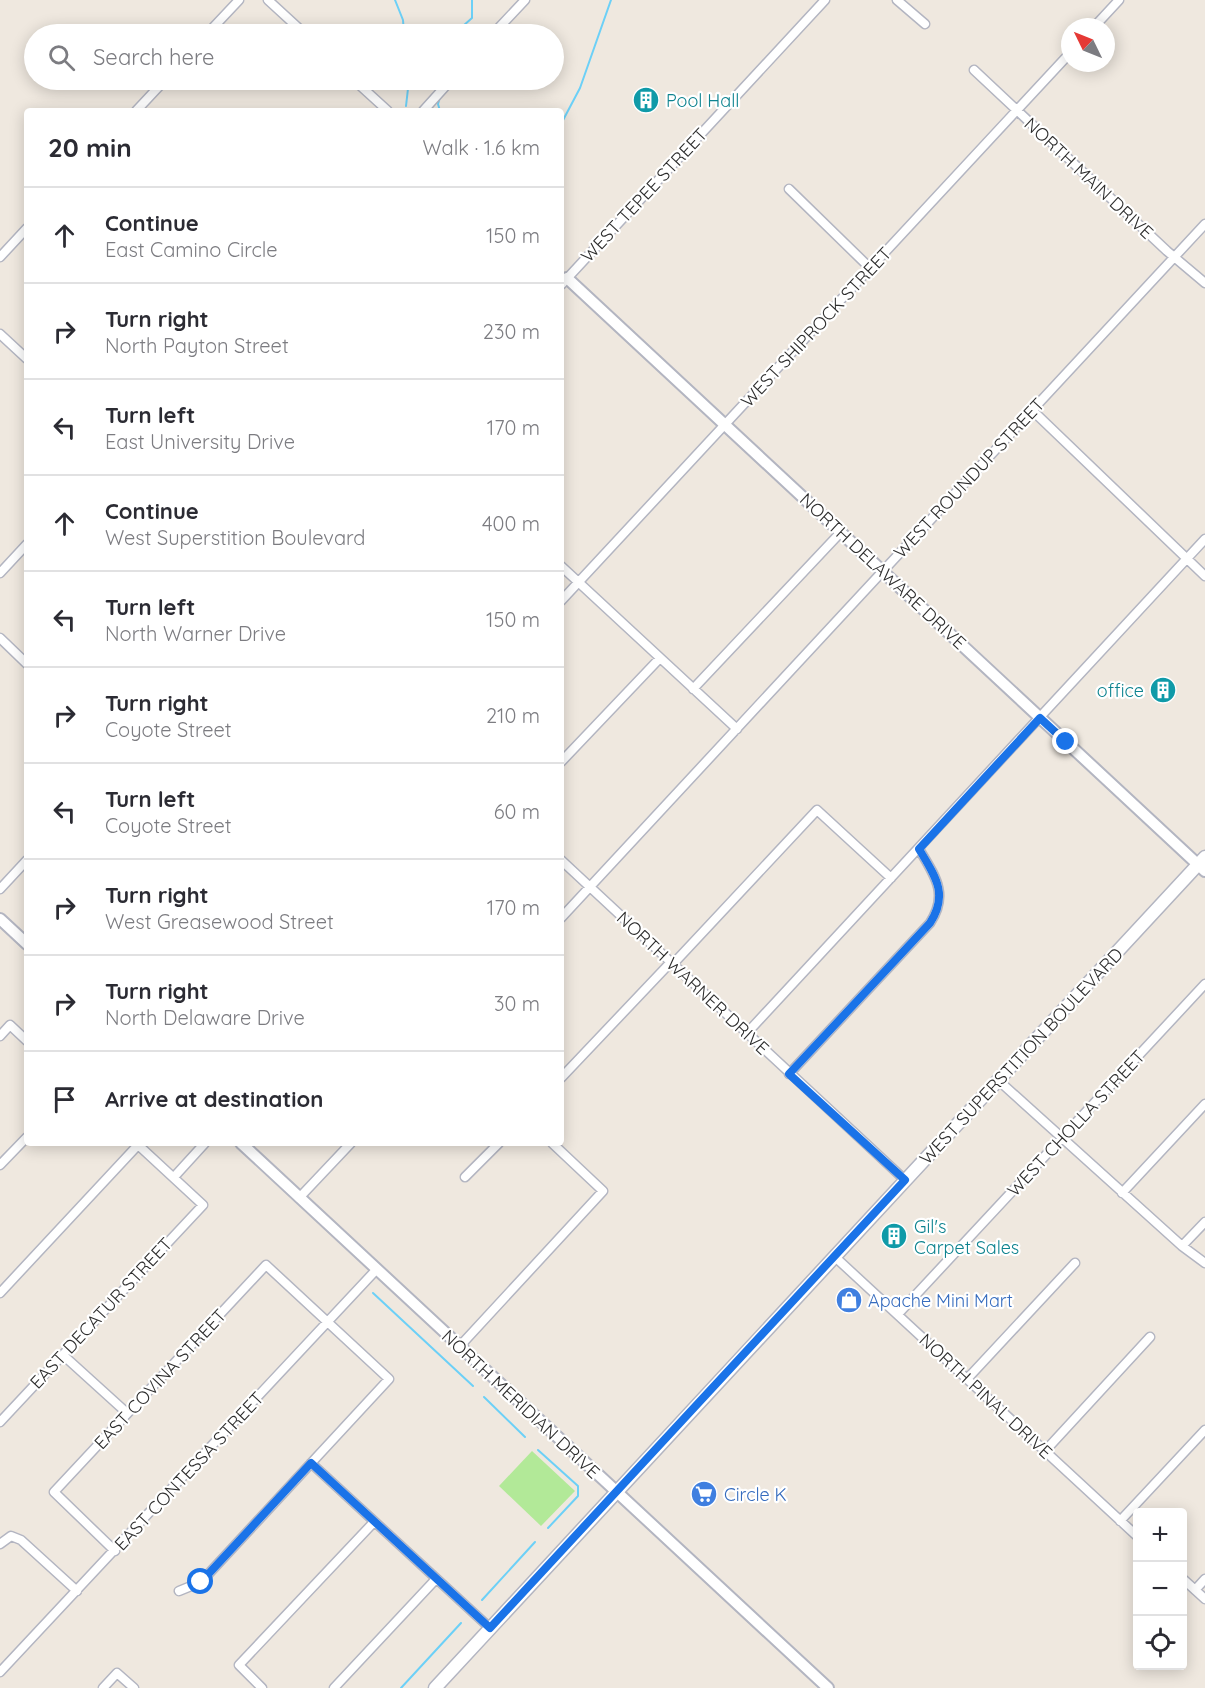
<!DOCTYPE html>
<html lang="en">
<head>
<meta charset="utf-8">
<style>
	:root { --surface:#fff; --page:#f2f2f3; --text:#2b2b33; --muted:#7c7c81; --line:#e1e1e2 }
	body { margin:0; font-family:Quicksand,sans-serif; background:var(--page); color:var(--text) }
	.controls { position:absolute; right:18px; bottom:18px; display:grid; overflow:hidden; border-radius:6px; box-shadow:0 3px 15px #0003 }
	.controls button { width:54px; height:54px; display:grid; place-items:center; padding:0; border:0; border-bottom:2px solid var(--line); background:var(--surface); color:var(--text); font:30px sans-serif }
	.compass { position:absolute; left:1061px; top:18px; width:54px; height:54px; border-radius:50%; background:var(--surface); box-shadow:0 3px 15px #0003; rotate:313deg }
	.stop { position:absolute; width:18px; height:18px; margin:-14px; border:4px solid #1a73e8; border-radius:50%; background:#fff }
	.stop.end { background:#1a73e8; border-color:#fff; box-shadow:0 2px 6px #0008 }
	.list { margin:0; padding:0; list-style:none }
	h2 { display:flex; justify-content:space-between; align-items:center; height:78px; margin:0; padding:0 24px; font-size:26px }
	h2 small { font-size:20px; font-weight:400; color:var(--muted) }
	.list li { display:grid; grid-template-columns:39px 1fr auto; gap:18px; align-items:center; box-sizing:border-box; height:96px; padding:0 24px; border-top:2px solid var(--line) }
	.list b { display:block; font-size:22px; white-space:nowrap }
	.list p { margin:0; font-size:20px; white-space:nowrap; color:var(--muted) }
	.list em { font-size:20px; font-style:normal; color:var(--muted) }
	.icon { flex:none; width:33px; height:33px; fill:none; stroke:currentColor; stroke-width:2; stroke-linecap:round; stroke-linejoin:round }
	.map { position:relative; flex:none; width:1205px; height:1688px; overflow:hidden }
	.search { position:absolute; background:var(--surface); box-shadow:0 3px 15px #0003; left:24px; top:24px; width:540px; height:66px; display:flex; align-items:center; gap:15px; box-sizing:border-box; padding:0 21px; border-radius:33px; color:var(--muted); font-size:22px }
	.panel { position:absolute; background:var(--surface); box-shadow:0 3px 15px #0003; left:24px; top:108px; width:540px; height:1038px; border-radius:6px }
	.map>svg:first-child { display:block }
</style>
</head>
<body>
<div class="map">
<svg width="1205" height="1688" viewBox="0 0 1205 1688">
	<rect width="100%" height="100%" fill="#efe8df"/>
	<!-- green -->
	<path fill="#b2e998" d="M532 1451 575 1491 541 1526 499 1486Z"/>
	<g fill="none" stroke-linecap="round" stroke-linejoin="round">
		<!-- stream -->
		<path stroke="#6cd0f7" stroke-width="2" d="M395 0 403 20 404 34
			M454 34 472 18V0
			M406 106 409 80
			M440 111 438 104 440 97
			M561 124 580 88 611 0
			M373 1293 473 1386
			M484 1397 525 1437
			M538 1450 578 1486V1496L548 1528
			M482 1600 535 1542
			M401 1688 461 1623"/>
		<defs>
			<path id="minor" d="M268 0 305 34
				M897 0 925 24
				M1094 27 1119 0
				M207 34 239 0
				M493 34 525 0
				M974 70 1167 251 1205 283
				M354 80 388 111
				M136 111 165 80
				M423 111 451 80
				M789 189 870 268
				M0 257 27 228
				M561 285 825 0
				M0 334 27 359
				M1032 410 1205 576
				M561 566 737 729
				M0 573 27 544
				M561 601 1070 53
				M0 638 27 664
				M693 689 841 532
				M561 762 660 658
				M561 860 905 1180
				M0 889 27 860
				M561 918 1205 224
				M673 964 817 810 891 878
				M747 1033 1205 539
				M0 1036 10 1025 27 1041
				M789 1074 930 923C949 894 935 876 919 849
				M561 1078 671 962
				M998 1080 1182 1246 1205 1263
				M0 1165 27 1137
				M174 1177 205 1143
				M465 1177 499 1143
				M1122 1193 1205 1104
				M299 1198 351 1143
				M1182 1246 1205 1222
				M834 1256 1138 1537
				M0 1293 138 1145
				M898 1314 1205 984
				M459 1347 603 1191 552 1143
				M63 1355 127 1413
				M967 1379 1075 1263
				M0 1422 203 1205 136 1143
				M1045 1451 1150 1337
				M311 1463 490 1628
				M1120 1521 1205 1430
				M0 1544 11 1536 21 1540 77 1591
				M115 1551 54 1492 266 1265 389 1379 201 1582 179 1591
				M1182 1578 1205 1599
				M1195 1590 1205 1579
				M0 1672 376 1270
				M103 1688 117 1673 134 1688
				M262 1688 239 1665 374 1522
				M334 1688 436 1579"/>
			<path id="tertiary" d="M567 278 1205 871
				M0 919 27 944
				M241 1143 828 1688"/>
			<path id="secondary" d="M435 1688 1205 857"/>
		</defs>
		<!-- minor casing -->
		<use href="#minor" stroke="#b3b5c1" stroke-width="11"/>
		<!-- tertiary casing -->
		<use href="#tertiary" stroke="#b3b5c1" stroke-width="14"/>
		<!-- secondary casing -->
		<use href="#secondary" stroke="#b3b5c1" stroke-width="15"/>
		<!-- minor -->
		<use href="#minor" stroke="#fff" stroke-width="8"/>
		<!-- tertiary -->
		<use href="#tertiary" stroke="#fff" stroke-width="10"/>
		<!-- secondary -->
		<use href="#secondary" stroke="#fff" stroke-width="12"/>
	</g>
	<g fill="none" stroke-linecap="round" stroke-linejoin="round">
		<!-- route -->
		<path stroke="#1a73e8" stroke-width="8" d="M201 1582 311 1463 490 1628 905 1180 789 1074 930 923C949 894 935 876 919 849L1040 718 1066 742"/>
	</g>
	<!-- icons -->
	<defs>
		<symbol id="building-disc" viewBox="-11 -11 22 22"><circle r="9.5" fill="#0f9aa8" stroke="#fff"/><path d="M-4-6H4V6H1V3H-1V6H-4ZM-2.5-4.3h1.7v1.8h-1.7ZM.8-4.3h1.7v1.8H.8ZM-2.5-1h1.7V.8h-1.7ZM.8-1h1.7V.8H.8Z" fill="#fff"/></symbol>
		<symbol id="shop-disc" viewBox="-11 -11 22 22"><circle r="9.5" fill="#3f7fe0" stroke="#fff"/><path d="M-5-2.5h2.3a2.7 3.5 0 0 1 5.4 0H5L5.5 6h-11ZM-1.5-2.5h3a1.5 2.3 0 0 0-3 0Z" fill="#fff"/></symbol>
		<symbol id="supermarket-disc" viewBox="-11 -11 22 22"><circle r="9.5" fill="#3f7fe0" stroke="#fff"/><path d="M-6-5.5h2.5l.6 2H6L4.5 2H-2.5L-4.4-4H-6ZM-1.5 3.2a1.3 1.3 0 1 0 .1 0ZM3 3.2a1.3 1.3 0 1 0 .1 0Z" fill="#fff"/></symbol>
	</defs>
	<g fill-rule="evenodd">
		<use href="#building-disc" x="631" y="85" width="30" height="30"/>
		<use href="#building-disc" x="1148" y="675" width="30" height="30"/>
		<use href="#building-disc" x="879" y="1221" width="30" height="30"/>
		<use href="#shop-disc" x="834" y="1285" width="30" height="30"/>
		<use href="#supermarket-disc" x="689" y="1479" width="30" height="30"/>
	</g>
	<g text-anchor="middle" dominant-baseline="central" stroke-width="4.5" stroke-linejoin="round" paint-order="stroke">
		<!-- culture labels -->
		<g font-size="18" fill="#0d838f" stroke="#fff" text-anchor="start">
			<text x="666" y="100">Pool Hall</text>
			<text x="1144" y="690" text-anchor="end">office</text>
			<text x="914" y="1226">Gil's<tspan x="914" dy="21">Carpet Sales</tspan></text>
		</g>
		<!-- street labels -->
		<g font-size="18" fill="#2d2d2d" stroke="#fff">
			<text transform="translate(1089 178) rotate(43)">NORTH MAIN DRIVE</text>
			<text transform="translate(644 195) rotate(-47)">WEST TEPEE STREET</text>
			<text transform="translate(816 327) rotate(-47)">WEST SHIPROCK STREET</text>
			<text transform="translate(969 478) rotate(-47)">WEST ROUNDUP STREET</text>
			<text transform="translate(883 571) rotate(43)">NORTH DELAWARE DRIVE</text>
			<text transform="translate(693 983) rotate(43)">NORTH WARNER DRIVE</text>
			<text transform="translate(1021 1056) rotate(-47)">WEST SUPERSTITION BOULEVARD</text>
			<text transform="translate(1076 1123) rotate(-47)">WEST CHOLLA STREET</text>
			<text transform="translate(101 1313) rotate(-47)">EAST DECATUR STREET</text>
			<text transform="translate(160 1379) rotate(-47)">EAST COVINA STREET</text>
			<text transform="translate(986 1396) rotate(43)">NORTH PINAL DRIVE</text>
			<text transform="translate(521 1404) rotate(43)">NORTH MERIDIAN DRIVE</text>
			<text transform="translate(189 1471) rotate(-47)">EAST CONTESSA STREET</text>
		</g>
		<!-- shop labels -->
		<g font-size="18" fill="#366cbe" stroke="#fff" text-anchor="start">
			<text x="868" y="1300">Apache Mini Mart</text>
			<text x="724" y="1494">Circle K</text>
		</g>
	</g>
</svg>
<div class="controls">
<button>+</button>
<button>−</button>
<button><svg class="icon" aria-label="locate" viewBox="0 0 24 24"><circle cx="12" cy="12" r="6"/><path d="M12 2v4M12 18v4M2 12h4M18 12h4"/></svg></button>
</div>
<svg class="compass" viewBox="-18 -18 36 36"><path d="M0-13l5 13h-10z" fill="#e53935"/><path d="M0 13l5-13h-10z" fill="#7c7c81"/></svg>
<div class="stop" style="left:201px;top:1582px"></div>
<div class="stop end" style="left:1066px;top:742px"></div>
<div class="search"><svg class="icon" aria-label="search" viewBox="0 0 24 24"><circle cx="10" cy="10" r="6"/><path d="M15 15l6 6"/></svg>Search here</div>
<section class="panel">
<h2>20 min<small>Walk · 1.6 km</small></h2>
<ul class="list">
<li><svg class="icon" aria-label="ahead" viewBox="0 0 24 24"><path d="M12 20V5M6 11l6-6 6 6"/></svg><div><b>Continue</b><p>East Camino Circle</p></div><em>150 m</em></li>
<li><svg class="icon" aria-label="right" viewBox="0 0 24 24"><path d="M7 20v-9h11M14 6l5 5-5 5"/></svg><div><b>Turn right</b><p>North Payton Street</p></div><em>230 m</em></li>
<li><svg class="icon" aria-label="left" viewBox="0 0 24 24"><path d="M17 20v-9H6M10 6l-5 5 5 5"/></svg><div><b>Turn left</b><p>East University Drive</p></div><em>170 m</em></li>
<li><svg class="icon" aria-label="ahead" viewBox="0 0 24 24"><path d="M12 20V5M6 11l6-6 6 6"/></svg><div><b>Continue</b><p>West Superstition Boulevard</p></div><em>400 m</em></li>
<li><svg class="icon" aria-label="left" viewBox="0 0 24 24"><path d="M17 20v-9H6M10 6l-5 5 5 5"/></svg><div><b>Turn left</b><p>North Warner Drive</p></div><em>150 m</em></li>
<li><svg class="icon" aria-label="right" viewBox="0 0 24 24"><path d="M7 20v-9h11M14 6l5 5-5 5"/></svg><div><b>Turn right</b><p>Coyote Street</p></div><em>210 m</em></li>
<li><svg class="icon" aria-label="left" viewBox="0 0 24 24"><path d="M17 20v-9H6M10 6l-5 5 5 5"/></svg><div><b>Turn left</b><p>Coyote Street</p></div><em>60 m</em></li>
<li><svg class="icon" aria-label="right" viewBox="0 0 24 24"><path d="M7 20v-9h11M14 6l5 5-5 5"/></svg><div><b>Turn right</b><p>West Greasewood Street</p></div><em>170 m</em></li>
<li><svg class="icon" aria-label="right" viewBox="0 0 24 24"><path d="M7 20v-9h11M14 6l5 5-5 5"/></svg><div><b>Turn right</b><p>North Delaware Drive</p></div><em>30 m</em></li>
<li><svg class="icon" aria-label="arrive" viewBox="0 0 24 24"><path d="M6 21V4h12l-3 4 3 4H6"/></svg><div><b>Arrive at destination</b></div></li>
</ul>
</section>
</div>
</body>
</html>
